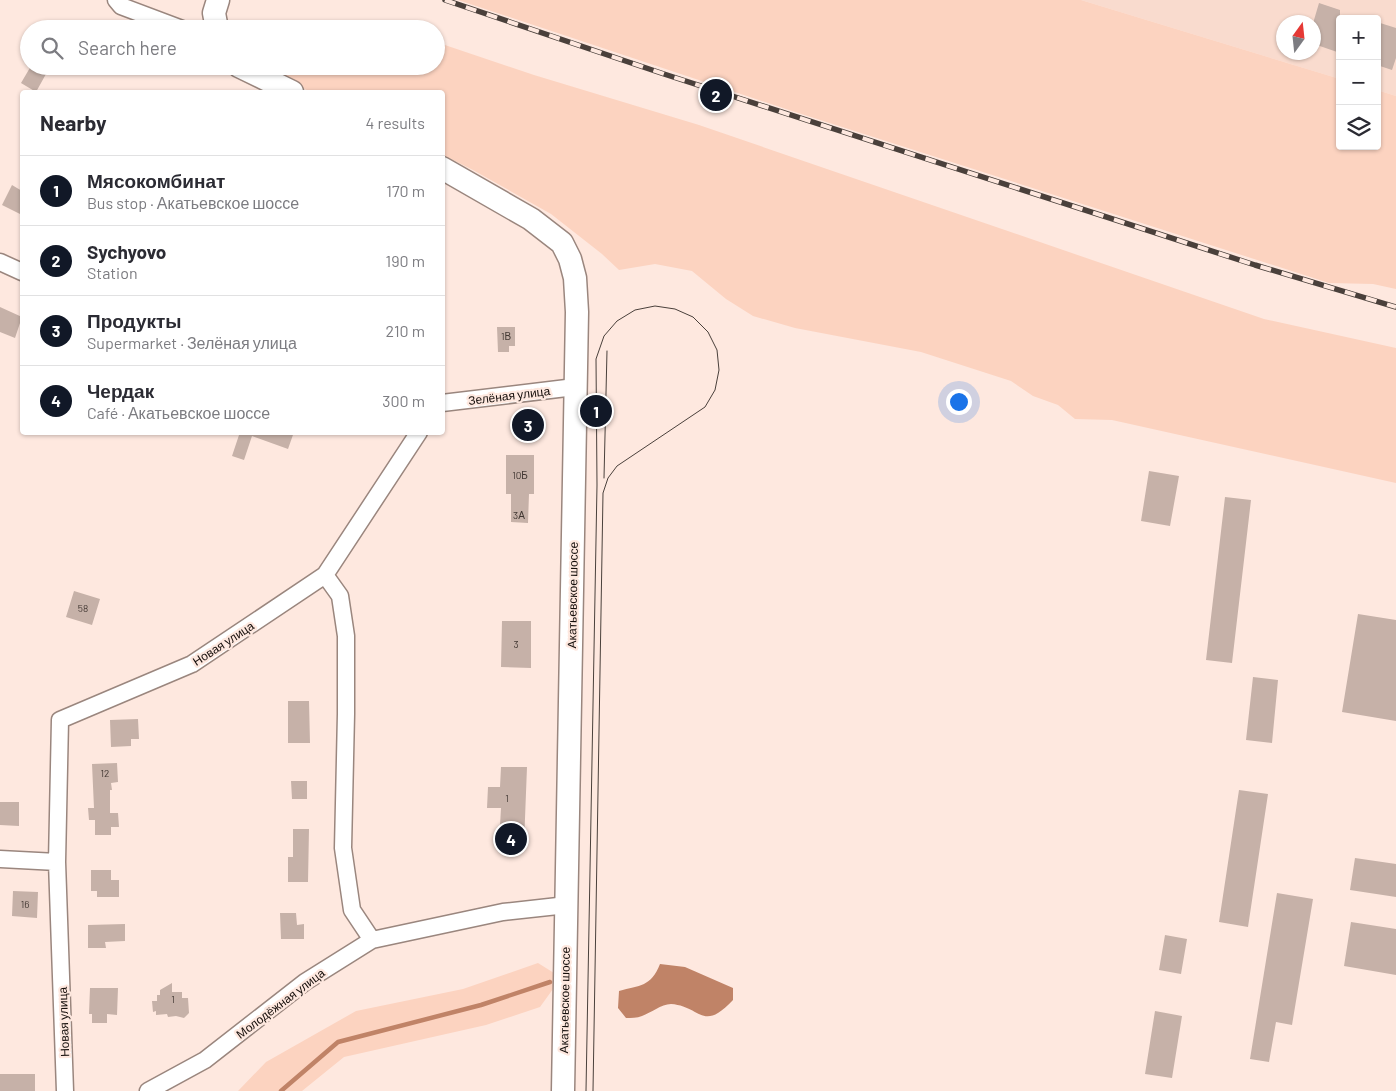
<!DOCTYPE html>
<html lang="en">
<head>
<meta charset="utf-8">
<style>
	:root { --surface:#fff; --page:#f7f7f7; --text:#2b2b33; --muted:#7c7c81; --line:#e1e1e2; --accent:#111827 }
	body { margin:0; font-family:Barlow,sans-serif; background:var(--page); color:var(--text) }
	.controls { position:absolute; right:15px; top:15px; display:grid; overflow:hidden; border-radius:5px; box-shadow:0 1px 4px #0004 }
	.controls button { width:45px; height:45px; display:grid; place-items:center; padding:0; border:0; border-bottom:1px solid var(--line); background:var(--surface); color:var(--text); font:25px sans-serif }
	.compass { position:absolute; left:1276px; top:15px; width:45px; height:45px; border-radius:50%; background:var(--surface); box-shadow:0 1px 4px #0004; rotate:15deg }
	.you { position:absolute; left:958px; top:401px; width:18px; height:18px; margin:-12px; border:4px solid #fff; border-radius:50%; background:#1a73e8; box-shadow:0 0 0 8px #1a73e833 }
	.badge { display:grid; place-items:center; width:32px; height:32px; border-radius:50%; background:var(--accent); color:#fff; font-size:16px; font-weight:700 }
	.pin { position:absolute; translate:-50% -50%; border:2px solid #fff; box-shadow:0 1px 5px #0006 }
	.list { margin:0; padding:0; list-style:none }
	h2 { display:flex; justify-content:space-between; align-items:center; height:65px; margin:0; padding:0 20px; font-size:21px }
	h2 small { font-size:16px; font-weight:400; color:var(--muted) }
	.list li { display:grid; grid-template-columns:32px 1fr auto; gap:15px; align-items:center; box-sizing:border-box; height:70px; padding:0 20px; border-top:1px solid var(--line) }
	.list b { display:block; font-size:19px; white-space:nowrap }
	.list p { margin:0; font-size:16px; white-space:nowrap; color:var(--muted) }
	.list em { font-size:16px; font-style:normal; color:var(--muted) }
	.icon { flex:none; width:28px; height:28px; fill:none; stroke:currentColor; stroke-width:2; stroke-linecap:round; stroke-linejoin:round }
	.map { position:relative; flex:none; width:1396px; height:1091px; overflow:hidden }
	.search { position:absolute; background:var(--surface); box-shadow:0 1px 4px #0004; left:20px; top:20px; width:425px; height:55px; display:flex; align-items:center; gap:12px; box-sizing:border-box; padding:0 18px; border-radius:28px; color:var(--muted); font-size:19px }
	.panel { position:absolute; background:var(--surface); box-shadow:0 1px 4px #0004; left:20px; top:90px; width:425px; height:345px; border-radius:5px }
	.map>svg:first-child { display:block }
</style>
</head>
<body>
<div class="map">
<svg width="1396" height="1091" viewBox="0 0 1396 1091">
	<rect width="100%" height="100%" fill="#fee8df"/>
	<!-- built -->
	<path fill="#f9dbce" fill-rule="evenodd" d="M1081 0H1396V96L1377 90V19H1340V79ZM1284 22H1314V52H1284Z"/>
	<!-- green -->
	<path fill="#fcd3c0" d="M458 0H1081L1340 79V146H1377V90L1396 96V289L1373 284 1329 283 789 110Z
		M348 24 384 29H296L301 25Z
		M436 42 534 75 699 125 1264 319 1396 348V483L1112 420 1075 419 1058 405 1033 396 1011 381 921 352 795 328 753 316 726 299 692 271 655 264 619 270 602 254 551 214 473 170 443 155 442 92H311L285 80 271 66H436Z
		M538 963 554 973 553 989 540 1007 486 1025 344 1057 302 1091H238L266 1062 356 1011 463 989Z"/>
	<!-- water -->
	<path fill="#c08367" d="M660 964 685 967 733 988V1000C702 1033 701 1006 671 1004 661 1004 651 1013 642 1016 637 1018 631 1018 626 1018L618 1008 619 991C640 985 651 987 660 964Z"/>
	<g fill="none" stroke-linecap="round" stroke-linejoin="round">
		<!-- stream -->
		<path stroke="#c08367" stroke-width="4.5" d="M281 1091 338 1042 481 1005 550 982"/>
	</g>
	<!-- building -->
	<path fill="#c6b1a8" d="M1319 3 1340 10V53L1314 44V20Z
		M1377 22 1396 28V58L1392 70 1377 65Z
		M31 66 46 74 36 92 21 83Z
		M12 185 22 191V215L2 205Z
		M0 307 22 317 15 338 0 332Z
		M497 327H515V346H509V352H498Z
		M520 415 536 416V434H520Z
		M240 432H294L288 449 252 436 244 460 232 456Z
		M506 455H534V494H529L528 523 511 522V494H506Z
		M1149 471 1179 476 1170 526 1141 521Z
		M1225 497 1251 500 1232 663 1206 660Z
		M74 591 100 599 92 625 66 617Z
		M1358 614 1396 620V721L1342 712Z
		M502 621H531V668L501 667Z
		M1253 677 1278 680 1272 743 1246 740Z
		M288 701H309L310 743H288Z
		M138 719 139 739H131V746L111 747 110 720Z
		M117 763 118 782 111 783 112 790H110V813H118L119 827H111V835H95V820H89L88 808H94L92 764Z
		M501 767H527L524 844 499 843 501 808H487L488 787H500Z
		M291 781H307V799H292Z
		M1239 790 1268 794 1248 927 1219 922Z
		M0 802H19V826L0 825Z
		M293 829H309L308 882H288V857H293Z
		M1355 858 1396 864V897L1350 890Z
		M91 870H111V880H119V897H97V891H91Z
		M13 891 38 892 37 918 12 916Z
		M1277 893 1313 899 1292 1025 1276 1022 1269 1062 1250 1059Z
		M280 913H296L297 925 304 924V939H281Z
		M1351 922 1396 929V975L1344 966Z
		M125 924V941L105 942 106 948H88V925Z
		M1165 935 1187 939 1181 974 1159 970Z
		M172 983V992H182V998H188L189 1013 184 1018 176 1016 168 1017 167 1014 156 1015V1011L153 1012 152 1001H157V995H160V990Z
		M90 988H118L117 1015 107 1014V1023H92V1014H89Z
		M1155 1011 1182 1016 1172 1078 1145 1074Z
		M0 1074H35V1091H0Z"/>
	<g fill="none" stroke-linecap="round" stroke-linejoin="round">
		<defs>
			<path id="street" d="M116 0 121 6 182 29
				M0 262 22 272
				M442 403 575 387
				M325 575 340 596 346 636V714L343 848 352 910 372 940
				M0 859 57 862
				M65 1091 57 862 60 720 192 664 325 575 419 432
				M148 1091 205 1060 305 982 372 940 503 912 567 905"/>
			<path id="secondary" d="M217 29 214 13 218 0
				M239 66 292 92
				M442 168 531 219 562 243 570 259 575 278 577 312 563 1091"/>
		</defs>
		<!-- street casing -->
		<use href="#street" stroke="#9a867e" stroke-width="19"/>
		<!-- secondary casing -->
		<use href="#secondary" stroke="#9a867e" stroke-width="25"/>
		<!-- street -->
		<use href="#street" stroke="#fff" stroke-width="16"/>
		<!-- secondary -->
		<use href="#secondary" stroke="#fff" stroke-width="22"/>
		<!-- tram -->
		<path stroke="#4a403b" stroke-width="1" d="M604 478 607 351
			M586 1091 597 485 596 359 604 336 617 321 635 310 655 306 675 309 693 317 708 332 717 350 719 370 715 390 705 407 617 466 608 478 603 493 593 1091"/>
		<defs>
			<path id="rail" d="M445 0 664 74 1255 265 1396 307"/>
		</defs>
		<!-- rail casing -->
		<use href="#rail" stroke="#4a403b" stroke-width="5.5"/>
		<!-- rail -->
		<use href="#rail" stroke="#fee8df" stroke-width="4" stroke-dasharray="11" stroke-linecap="butt"/>
	</g>
	<g text-anchor="middle" dominant-baseline="central" stroke-width="4.5" stroke-linejoin="round" paint-order="stroke">
		<!-- number labels -->
		<g font-size="10" fill="#413732">
			<text x="506" y="336">1В</text>
			<text x="520" y="475">10Б</text>
			<text x="519" y="515">3А</text>
			<text x="83" y="608">58</text>
			<text x="516" y="644">3</text>
			<text x="105" y="773">12</text>
			<text x="507" y="798">1</text>
			<text x="25" y="904">16</text>
			<text x="173" y="999">1</text>
		</g>
		<!-- street labels -->
		<g font-size="12" fill="#150e0b" stroke="#fee8df">
			<text transform="translate(509 395) rotate(-7)">Зелёная улица</text>
			<text transform="translate(572 595) rotate(-89)">Акатьевское шоссе</text>
			<text transform="translate(223 643) rotate(-33)">Новая улица</text>
			<text transform="translate(564 1000) rotate(-89)">Акатьевское шоссе</text>
			<text transform="translate(280 1003) rotate(-37)">Молодёжная улица</text>
			<text transform="translate(63 1022) rotate(-92)">Новая улица</text>
		</g>
	</g>
</svg>
<div class="controls">
<button>+</button>
<button>−</button>
<button><svg class="icon" aria-label="layers" viewBox="0 0 24 24"><path d="M12 4l9 5-9 5-9-5zM3 14l9 5 9-5"/></svg></button>
</div>
<svg class="compass" viewBox="-18 -18 36 36"><path d="M0-13l5 13h-10z" fill="#e53935"/><path d="M0 13l5-13h-10z" fill="#7c7c81"/></svg>
<div class="you"></div>
<div class="pin badge" style="left:596px;top:411px">1</div>
<div class="pin badge" style="left:716px;top:95px">2</div>
<div class="pin badge" style="left:528px;top:425px">3</div>
<div class="pin badge" style="left:511px;top:839px">4</div>
<div class="search"><svg class="icon" aria-label="search" viewBox="0 0 24 24"><circle cx="10" cy="10" r="6"/><path d="M15 15l6 6"/></svg>Search here</div>
<section class="panel">
<h2>Nearby<small>4 results</small></h2>
<ul class="list">
<li><span class="badge">1</span><div><b>Мясокомбинат</b><p>Bus stop · Акатьевское шоссе</p></div><em>170 m</em></li>
<li><span class="badge">2</span><div><b>Sychyovo</b><p>Station</p></div><em>190 m</em></li>
<li><span class="badge">3</span><div><b>Продукты</b><p>Supermarket · Зелёная улица</p></div><em>210 m</em></li>
<li><span class="badge">4</span><div><b>Чердак</b><p>Café · Акатьевское шоссе</p></div><em>300 m</em></li>
</ul>
</section>
</div>
</body>
</html>
